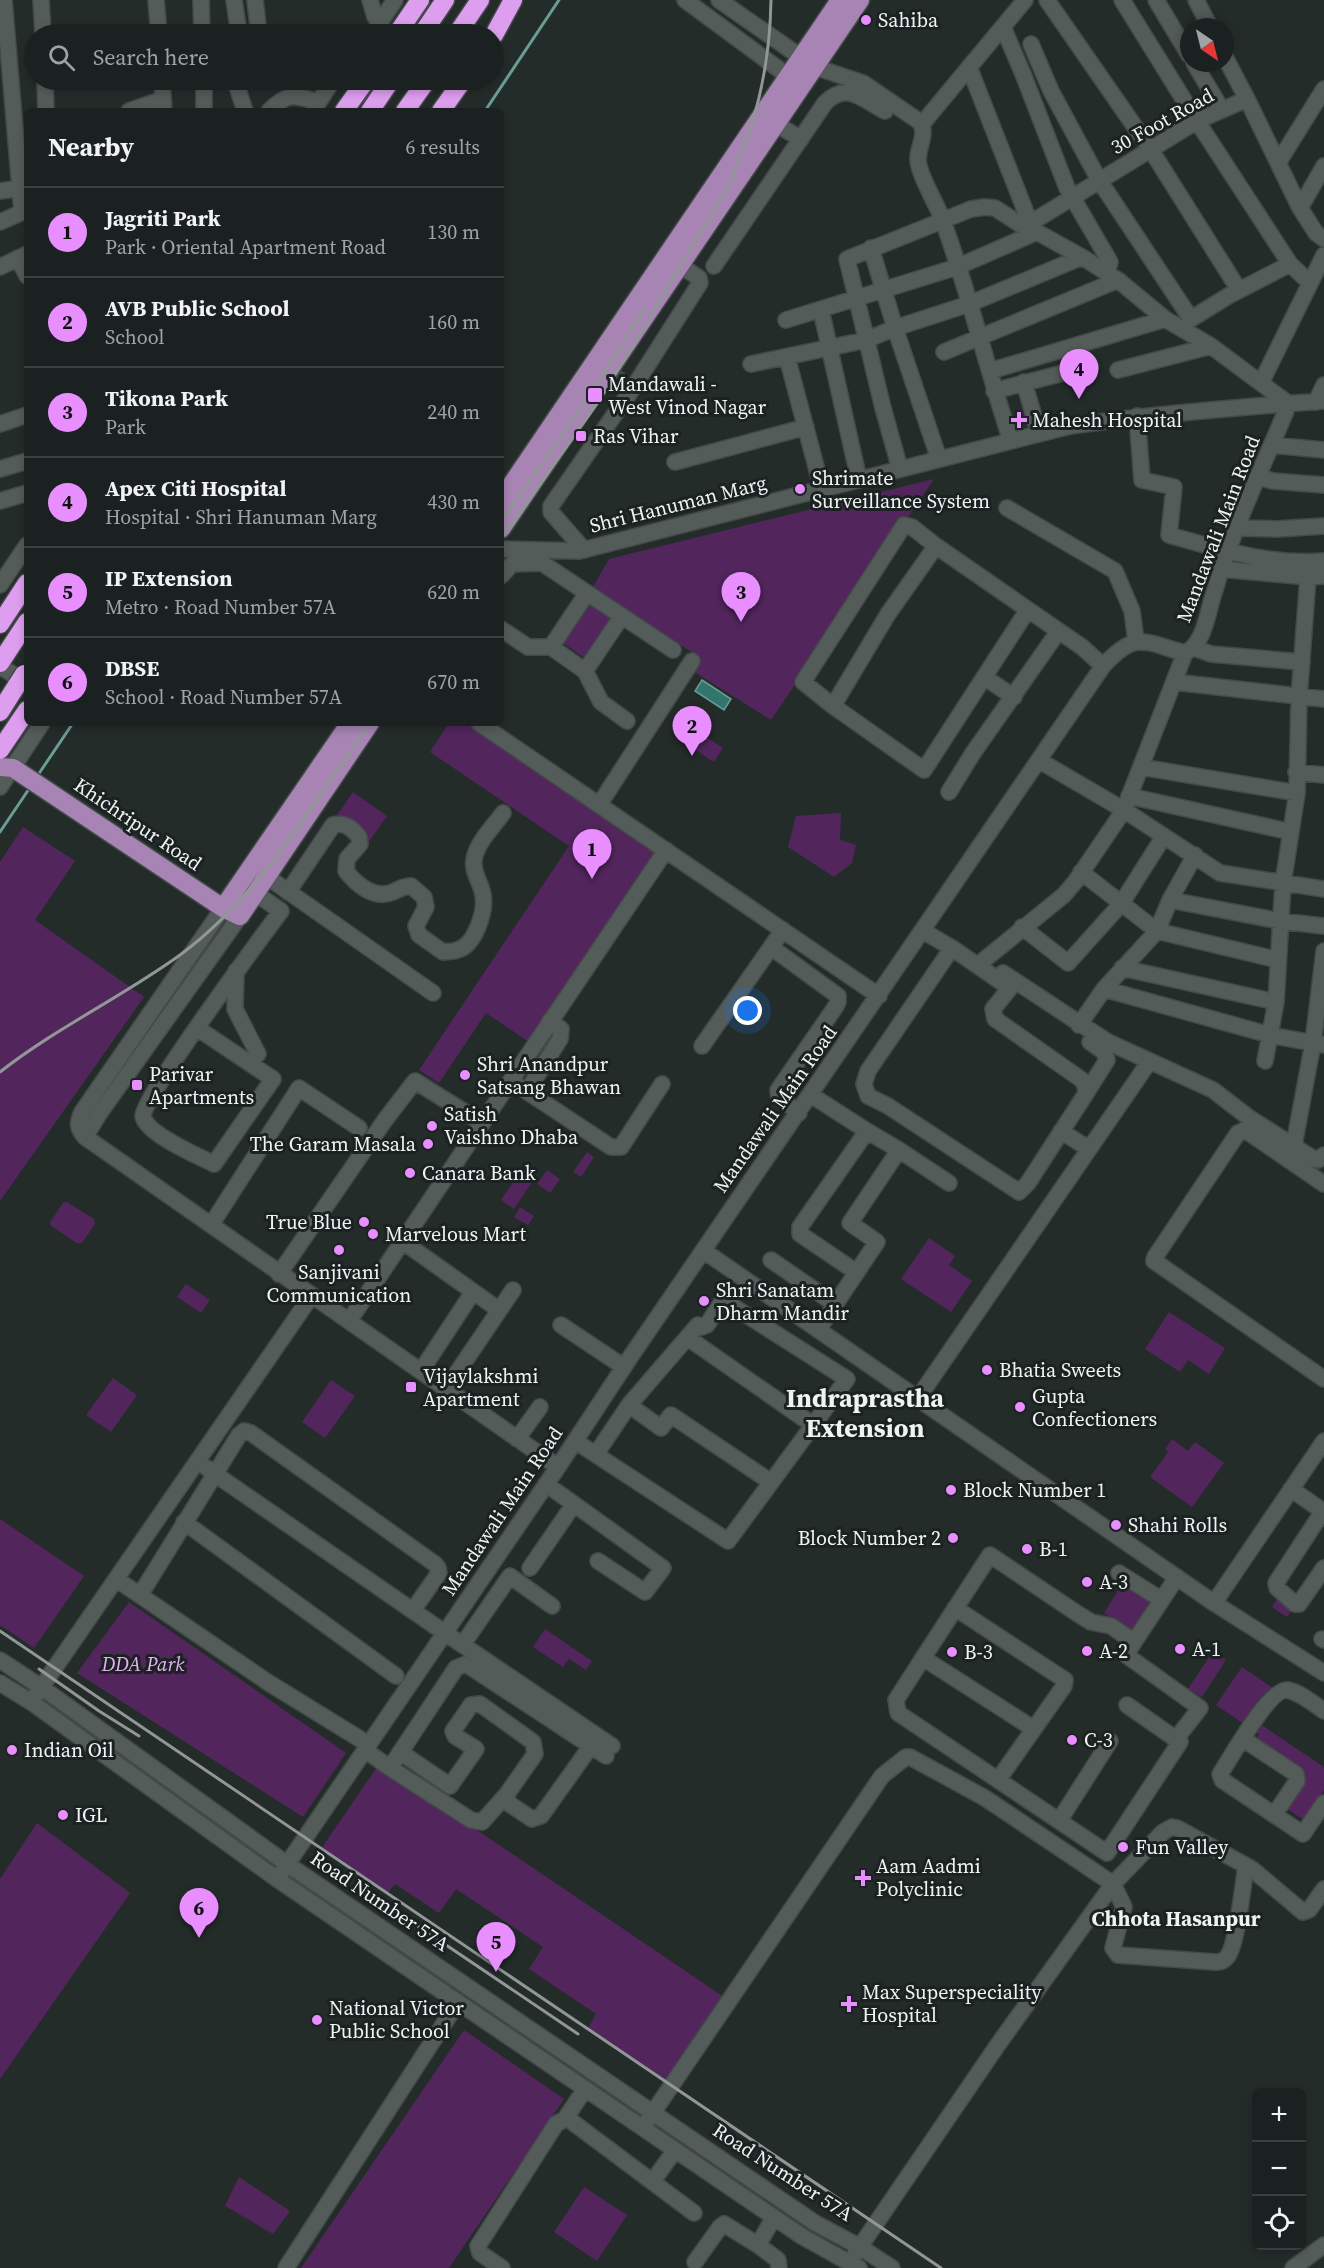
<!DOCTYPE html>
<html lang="en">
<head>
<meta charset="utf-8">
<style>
	:root { --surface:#1b2120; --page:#242929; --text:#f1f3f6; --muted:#a0a3a5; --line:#393e3e; --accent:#e88eff }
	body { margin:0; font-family:"Source Serif 4",serif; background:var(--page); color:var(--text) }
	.controls { position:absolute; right:18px; bottom:18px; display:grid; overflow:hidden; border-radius:9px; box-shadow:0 3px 9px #0003 }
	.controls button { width:54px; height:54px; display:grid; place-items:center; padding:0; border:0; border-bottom:2px solid var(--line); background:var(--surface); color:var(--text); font:30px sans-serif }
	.compass { position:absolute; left:1180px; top:18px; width:54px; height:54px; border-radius:50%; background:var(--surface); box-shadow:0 3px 9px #0003; rotate:145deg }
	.you { position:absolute; left:748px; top:1011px; width:21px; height:21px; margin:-15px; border:4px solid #fff; border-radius:50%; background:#1a73e8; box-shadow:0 0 0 9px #1a73e833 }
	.badge { display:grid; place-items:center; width:39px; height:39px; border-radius:50%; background:var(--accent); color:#111; font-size:20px; font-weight:700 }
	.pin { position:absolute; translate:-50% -50px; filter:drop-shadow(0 2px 3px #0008) }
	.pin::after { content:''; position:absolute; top:32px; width:21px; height:18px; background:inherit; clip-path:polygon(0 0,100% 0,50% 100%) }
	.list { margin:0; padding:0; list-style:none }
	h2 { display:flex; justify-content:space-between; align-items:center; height:78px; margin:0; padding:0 24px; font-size:26px }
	h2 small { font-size:20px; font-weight:400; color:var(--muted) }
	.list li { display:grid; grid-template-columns:39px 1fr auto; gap:18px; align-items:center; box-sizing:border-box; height:90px; padding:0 24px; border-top:2px solid var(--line) }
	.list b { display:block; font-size:22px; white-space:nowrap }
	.list p { margin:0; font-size:20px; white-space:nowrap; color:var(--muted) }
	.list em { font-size:20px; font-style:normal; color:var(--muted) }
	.icon { flex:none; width:33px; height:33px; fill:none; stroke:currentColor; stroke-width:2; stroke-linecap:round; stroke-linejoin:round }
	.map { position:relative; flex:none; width:1324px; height:2268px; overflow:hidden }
	.search { position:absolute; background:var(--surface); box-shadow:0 3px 9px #0003; left:24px; top:24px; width:480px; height:66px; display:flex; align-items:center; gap:15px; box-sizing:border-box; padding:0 21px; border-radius:33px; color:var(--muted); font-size:22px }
	.panel { position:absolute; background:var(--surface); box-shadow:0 3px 9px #0003; left:24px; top:108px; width:480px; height:618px; border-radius:9px }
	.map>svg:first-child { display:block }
</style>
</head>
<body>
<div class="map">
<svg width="1324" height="2268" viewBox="0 0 1324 2268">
	<rect width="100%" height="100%" fill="#242c2a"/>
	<!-- green -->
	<path fill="#52265c" d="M934 479 771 720 688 668 696 655 593 587 609 559Z
		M587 603 613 620 586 659 560 641Z
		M449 723H467L658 851 529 1042 486 1013 439 1083 419 1070 569 846 430 752Z
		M693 728 723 748 714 762 683 742Z
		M353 792 387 816 365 847 331 824Z
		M841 813 840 840 856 845 852 863 834 877 788 847 796 816Z
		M23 827 75 861 35 920 144 997 0 1201V862Z
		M587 1152 594 1157 581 1177 573 1172Z
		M547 1170 560 1179 550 1193 537 1184Z
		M519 1173 532 1182 514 1209 501 1200Z
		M67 1202 94 1219 95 1224 82 1243H77L51 1226 50 1222 63 1203Z
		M520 1207 534 1216 528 1225 514 1217Z
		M929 1238 955 1256 949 1265 972 1281 951 1312 901 1279Z
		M186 1284 210 1300 201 1313 177 1297Z
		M1169 1312 1225 1348 1209 1374 1188 1360 1180 1372 1145 1349Z
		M113 1378 137 1395 111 1432 86 1415Z
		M331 1380 355 1396 325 1438 302 1422Z
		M1172 1439 1188 1451 1195 1442 1224 1463 1192 1507 1150 1477 1168 1452 1165 1449Z
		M0 1519 84 1576 34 1648 0 1625Z
		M1123 1583 1154 1603 1135 1633 1104 1613Z
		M1280 1595 1295 1604 1287 1617 1272 1607Z
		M129 1602 346 1753 303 1817 77 1673Z
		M545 1629 592 1661 586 1670 569 1659 563 1667 533 1647Z
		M1213 1651 1226 1660 1202 1697 1188 1689Z
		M1242 1667 1280 1693 1260 1724 1324 1767V1790L1304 1820 1283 1806 1300 1779 1251 1746 1259 1734 1216 1705Z
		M379 1764 724 1997 667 2081 588 2028 596 2014 529 1969 543 1947 456 1889 439 1913 395 1884 387 1894 321 1849Z
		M37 1823 130 1893 0 2079V1879Z
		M464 2030 564 2099 449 2268H301Z
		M239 2177 290 2211 273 2234 225 2206Z
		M584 2187 627 2215 597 2261 554 2232Z"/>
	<!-- water -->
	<path fill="#30766c" stroke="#699c94" stroke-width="1.5" d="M702 680 731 699 724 710 695 691Z"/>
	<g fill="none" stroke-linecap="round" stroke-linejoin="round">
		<!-- stream -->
		<path stroke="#699c94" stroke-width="3" d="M485 111 559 0
			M38 775 73 723
			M0 832 31 786"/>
		<!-- minor-tunnel -->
		<path stroke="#424a48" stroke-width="15" stroke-dasharray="15 8" stroke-linecap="butt" d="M609 371 633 388"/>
		<defs>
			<path id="minor" d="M4 0 22 212
				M41 0 43 34
				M156 0 159 34
				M201 0 202 34
				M234 0 239 34
				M255 0 259 34
				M370 0 375 17
				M685 0 788 76 798 81
				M719 0 815 67 863 83 920 122C929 137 914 150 919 166 924 185 936 202 943 221 969 293 987 368 1011 441
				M1047 0 1151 150 1239 290
				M1122 0 1197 121 1290 264 1310 283
				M1156 0 1189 55
				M1196 0 1210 27
				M1003 27 1023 74 1067 188 1110 262 1107 273
				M372 34 395 0
				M1031 44 1051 91 1099 180 1191 319 1228 296 1290 264
				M1225 57 1247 99
				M1194 63 1222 110
				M969 67 1030 223
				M45 80 46 111
				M162 80 164 111
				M204 80V111
				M235 80 245 111
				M314 109 333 80
				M129 111 163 99
				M269 111C288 92 294 95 318 102
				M776 124 801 139
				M922 124 1025 0
				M1278 163 1324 89
				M0 191 20 188
				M1300 208 1324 166
				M0 222 27 210
				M1024 227 1197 121 1247 99 1300 208 1316 233 1324 239
				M871 248 895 328 939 459
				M18 258 27 276
				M714 266 825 103C846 81 862 99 885 111
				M0 267 27 254
				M821 310 859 480
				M786 320 957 267 1037 232
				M944 352 1118 280
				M787 357 822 489
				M751 364 866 340 895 328 969 304 1082 257
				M1118 370 1211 346
				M990 371 1165 319
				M1024 382 1039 434
				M1261 383 1324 255
				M994 391 1090 366
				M1316 402 1324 385
				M1137 416 1142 480 1174 487 1169 535C1219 549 1272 566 1324 561
				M0 424 27 415
				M1272 445 1324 450
				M675 462 806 427
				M0 469 27 461
				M1259 477 1273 481 1324 485
				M0 501 27 493
				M1007 508 1115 571 1132 611 1136 641
				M1238 528 1277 529 1324 526
				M501 549 579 551 1070 426C1155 414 1239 407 1324 401
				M584 550 551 512V506L633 388 700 283 699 278 680 265
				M1221 569 1308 577 1324 576
				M501 576 512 564 542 563 673 650
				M0 585 27 545
				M1027 611 924 770 833 706 803 682 904 525 912 527 936 546 1082 647 1103 666
				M501 629 528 647H551L585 671 601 702 627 721
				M551 647 587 593
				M1194 648 1211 654 1302 662
				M0 666 27 684
				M585 671 622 616
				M984 677 1014 697
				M1174 682 1324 699
				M833 706 888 614 936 546
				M479 723 879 996
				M1040 761 1124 810 1220 873 1324 889
				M1141 767 1297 793
				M1296 772 1324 775
				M0 787 42 723
				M949 792 973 753 1058 632
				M1129 796 1291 832
				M599 805 692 661
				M1081 872 1157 931 1278 960
				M266 876 433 993
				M288 892 333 825C345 822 352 828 359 837L360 844 347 859 346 871C356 884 374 900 393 892 400 889 403 886 411 886L424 897 426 907 416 926 419 935 443 952C447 951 453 952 457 950 475 946 486 911 483 895 481 882 472 873 474 860 476 843 494 826 503 813
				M1170 900 1280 921 1324 926
				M223 908 82 1112C77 1123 77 1128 85 1137L558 1467
				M1022 927 1068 963 1121 904 1164 836
				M923 931 952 948 868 1071 864 1084 868 1096 888 1106 1019 1192 1028 1183 1085 1095 1086 1088 1082 1080 995 1019 993 1009 1010 988 952 948
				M779 953 838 996V1002L834 1009 778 1090 779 1097 799 1113
				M984 960 1064 895 1075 882 1124 810 1185 653
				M1122 968 1276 1002
				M236 971 235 1009 258 1054
				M1003 973 1108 1042 1213 1090 1248 1117 1314 1159 1318 1160 1324 1155
				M1104 989 1270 1035 1324 1045
				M1079 1025 1104 989 1157 931 1170 900 1195 855
				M197 1028 273 1079 214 1164C198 1156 146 1134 143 1116 141 1100 263 935 281 911L255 893
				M702 1046 783 930
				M1265 1061 1276 1002 1283 883 1297 793 1299 698 1308 577
				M511 1081 611 1147H621L662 1084
				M527 1091 560 1039 561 1029 550 1021
				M811 1095 867 1131 800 1227V1234L856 1272
				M1085 1095 1107 1060 1104 1052 1090 1042
				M1061 1131 1089 1149
				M85 1137 99 1114 240 916
				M1294 1145 1313 1043 1324 951
				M899 1150 949 1183
				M1324 1184 1245 1130 1238 1133 1155 1257 1154 1261 1324 1379
				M211 1225 299 1088 359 1128
				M402 1241 492 1305
				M704 1251 1214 1603 1324 1673
				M771 1260 835 1304
				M279 1274 385 1120 415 1081 482 1123
				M349 1321 666 850
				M561 1325 624 1367
				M818 1330 877 1242 850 1223 899 1150 867 1131
				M688 1338 813 1425
				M421 1371 473 1292
				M446 1389 513 1290
				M918 1398 1149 1062
				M629 1405 661 1428 671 1415 771 1482
				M517 1439 540 1407
				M575 1441 728 1541 847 1379 723 1300 707 1325 702 1327 698 1325 629 1405 596 1454
				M546 1484 663 1568 645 1592 598 1561
				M1291 1489 1324 1512
				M1323 1511 1276 1583 1277 1588 1295 1604H1299L1324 1568
				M184 1522 396 1676
				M530 1568 574 1504
				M1119 1573 1162 1600
				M116 1579 269 1683 368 1744
				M140 1595 215 1474 207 1468
				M1214 1603 1324 1441
				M955 1608 1065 1680 1064 1686 998 1780
				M413 1610 439 1573 438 1568 435 1564 251 1433 244 1431 239 1435 215 1474 445 1633 612 1746
				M1322 1639 1324 1640
				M1134 1642 1126 1655 1200 1708 1176 1739
				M463 1644 510 1576 552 1606
				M923 1658 896 1700 898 1713 1107 1853 1180 1742 1127 1705
				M0 1660 41 1687 287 1864 815 2223 860 2247 892 2268
				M0 1683 31 1702 277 1879 803 2237 859 2268
				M36 1695 312 1295
				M1324 1711C1314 1704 1300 1692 1287 1690 1269 1689 1230 1759 1220 1774L1222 1780 1303 1834 1324 1803
				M1034 1729 923 1658 990 1555 1078 1614 1091 1622 1111 1626 1134 1642 1177 1577
				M1243 1739 1296 1774 1297 1781 1274 1815
				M365 1750 390 1768 456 1668 466 1664 606 1756
				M400 1752 450 1786 476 1749 455 1736 453 1731 471 1705 480 1704 533 1742 535 1754 507 1794 508 1803 532 1819 541 1816 591 1746
				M390 1768 471 1820 482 1822 507 1794
				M1059 1821 1110 1741
				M277 1879 558 1467 631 1356 1103 666C1136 630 1144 642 1185 653 1205 643 1207 613 1214 593 1233 528 1263 466 1289 404L1211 346 1165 319 1118 280 1082 257 1037 232 1024 227 995 208 985 207 971 209 847 259 883 408 900 469
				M565 2119 585 2089
				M648 2120 882 1776 906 1757H910L985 1798 1113 1884 1124 1907 1113 1948 1118 1955 1214 1962C1220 1962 1223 1962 1227 1957 1237 1946 1243 1884 1246 1866
				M653 2181 675 2150
				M758 2245 774 2217
				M855 2254 997 2046 1113 1884 1163 1832 1172 1827 1177 1828 1252 1869 1303 1912 1309 1910 1324 1889
				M695 2262 720 2227 724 2224 758 2245 778 2260 779 2268
				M286 2268 458 2002
				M502 2268 480 2253 478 2246 556 2124 567 2118 694 2213
				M1293 2268 1324 2245"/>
			<path id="major" d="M501 500 840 0
				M501 529 860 0
				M0 767 13 768 223 908 240 916 370 723
				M223 908 350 723"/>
			<path id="highway" d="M397 34 420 0
				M422 34 445 0
				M457 34 480 0
				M494 35 513 0
				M344 111 366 80
				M370 111 391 80
				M405 111 427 80
				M441 111 463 80
				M0 624 27 583
				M0 663 27 622
				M0 712 17 685
				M0 750 27 710"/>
		</defs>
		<!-- minor casing -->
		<use href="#minor" stroke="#434a49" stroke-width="18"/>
		<!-- major casing -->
		<use href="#major" stroke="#434a49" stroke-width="21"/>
		<!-- highway casing -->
		<use href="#highway" stroke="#434a49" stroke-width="21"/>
		<!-- minor -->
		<use href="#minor" stroke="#545c5a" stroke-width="15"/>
		<!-- major -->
		<use href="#major" stroke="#a784b3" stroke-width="18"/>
		<!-- highway -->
		<use href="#highway" stroke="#de9eef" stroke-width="18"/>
		<!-- rail -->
		<path stroke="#919796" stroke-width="3" d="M501 522 590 395 645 308
			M501 539 599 401 722 197C754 135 770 71 771 0
			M0 1072C56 1028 122 997 180 955 260 896 313 803 370 723
			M0 1631 941 2268
			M39 1669 99 1711 139 1736
			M409 1920 578 2034"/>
		<defs>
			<path id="highway-bridge" d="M17 685 24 674"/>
		</defs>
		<!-- highway-bridge casing -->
		<use href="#highway-bridge" stroke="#434a49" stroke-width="21" stroke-linecap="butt"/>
		<!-- highway-bridge -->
		<use href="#highway-bridge" stroke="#de9eef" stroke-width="18"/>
	</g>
	<!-- markers -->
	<g fill="#e88eff" stroke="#1b2221" stroke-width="2">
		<circle cx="866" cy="20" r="6"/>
		<rect x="587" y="387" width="16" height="16" rx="3"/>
		<path d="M1016 411h6v6h6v6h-6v6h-6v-6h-6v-6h6z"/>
		<rect x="575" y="430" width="12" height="12" rx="3"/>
		<circle cx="800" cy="489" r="6"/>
		<circle cx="465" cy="1075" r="6"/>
		<rect x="131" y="1079" width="12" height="12" rx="3"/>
		<circle cx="432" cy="1126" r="6"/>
		<circle cx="428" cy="1144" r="6"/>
		<circle cx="410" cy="1173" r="6"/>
		<circle cx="364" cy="1222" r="6"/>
		<circle cx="373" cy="1234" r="6"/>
		<circle cx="339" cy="1250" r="6"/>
		<circle cx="704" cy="1301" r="6"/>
		<circle cx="987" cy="1370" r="6"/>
		<rect x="405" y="1381" width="12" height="12" rx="3"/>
		<circle cx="1020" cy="1407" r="6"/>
		<circle cx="951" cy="1490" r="6"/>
		<circle cx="1116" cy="1525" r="6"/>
		<circle cx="953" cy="1538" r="6"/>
		<circle cx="1027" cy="1549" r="6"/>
		<circle cx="1087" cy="1582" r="6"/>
		<circle cx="1180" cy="1649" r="6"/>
		<circle cx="1087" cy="1651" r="6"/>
		<circle cx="952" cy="1652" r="6"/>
		<circle cx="1072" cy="1740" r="6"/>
		<circle cx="12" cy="1750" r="6"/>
		<circle cx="63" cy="1815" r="6"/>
		<circle cx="1123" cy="1847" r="6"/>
		<path d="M860 1869h6v6h6v6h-6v6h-6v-6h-6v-6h6z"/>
		<path d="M846 1995h6v6h6v6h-6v6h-6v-6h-6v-6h6z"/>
		<circle cx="317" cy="2020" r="6"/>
	</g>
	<g text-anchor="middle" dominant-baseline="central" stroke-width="6" stroke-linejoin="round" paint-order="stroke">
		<!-- poi labels -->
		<g font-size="20" fill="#eff4f3" stroke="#1b2221" text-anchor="start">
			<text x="878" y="20">Sahiba</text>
			<text x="608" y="384">Mandawali -<tspan x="608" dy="23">West Vinod Nagar</tspan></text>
			<text x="1032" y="420">Mahesh Hospital</text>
			<text x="593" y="436">Ras Vihar</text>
			<text x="812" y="478">Shrimate<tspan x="812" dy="23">Surveillance System</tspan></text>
			<text x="477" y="1064">Shri Anandpur<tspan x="477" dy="23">Satsang Bhawan</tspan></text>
			<text x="149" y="1074">Parivar<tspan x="149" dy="23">Apartments</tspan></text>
			<text x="444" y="1114">Satish<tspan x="444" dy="23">Vaishno Dhaba</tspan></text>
			<text x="416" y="1144" text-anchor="end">The Garam Masala</text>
			<text x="422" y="1173">Canara Bank</text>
			<text x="352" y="1222" text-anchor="end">True Blue</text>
			<text x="385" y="1234">Marvelous Mart</text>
			<text x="339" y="1272" text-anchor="middle">Sanjivani<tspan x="339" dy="23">Communication</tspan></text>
			<text x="716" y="1290">Shri Sanatam<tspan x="716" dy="23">Dharm Mandir</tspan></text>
			<text x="999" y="1370">Bhatia Sweets</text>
			<text x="423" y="1376">Vijaylakshmi<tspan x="423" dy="23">Apartment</tspan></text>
			<text x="1032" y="1396">Gupta<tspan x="1032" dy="23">Confectioners</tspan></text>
			<text x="963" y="1490">Block Number 1</text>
			<text x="1128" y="1525">Shahi Rolls</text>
			<text x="941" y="1538" text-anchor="end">Block Number 2</text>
			<text x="1039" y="1549">B-1</text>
			<text x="1099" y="1582">A-3</text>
			<text x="1192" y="1649">A-1</text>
			<text x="1099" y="1651">A-2</text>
			<text x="964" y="1652">B-3</text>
			<text x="1084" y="1740">C-3</text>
			<text x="24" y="1750">Indian Oil</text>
			<text x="75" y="1815">IGL</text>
			<text x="1135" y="1847">Fun Valley</text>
			<text x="876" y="1866">Aam Aadmi<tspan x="876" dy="23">Polyclinic</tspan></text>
			<text x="862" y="1992">Max Superspeciality<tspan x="862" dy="23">Hospital</tspan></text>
			<text x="329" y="2008">National Victor<tspan x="329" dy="23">Public School</tspan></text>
		</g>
		<!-- street labels -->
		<g font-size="20" fill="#eff4f3" stroke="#1b2221">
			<text transform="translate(1162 121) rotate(-29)">30 Foot Road</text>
			<text transform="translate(678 504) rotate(-14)">Shri Hanuman Marg</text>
			<text transform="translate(1218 529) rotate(-69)">Mandawali Main Road</text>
			<text transform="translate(138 824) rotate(34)">Khichripur Road</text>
			<text transform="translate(775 1109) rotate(-55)">Mandawali Main Road</text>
			<text transform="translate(502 1511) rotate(-56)">Mandawali Main Road</text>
			<text transform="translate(380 1901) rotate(34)">Road Number 57A</text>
			<text transform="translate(783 2172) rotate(33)">Road Number 57A</text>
		</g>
		<!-- park labels -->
		<g font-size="20" font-style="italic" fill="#e7acf7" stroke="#1b2221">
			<text x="143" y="1664">DDA Park</text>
		</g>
		<!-- neighbourhood labels -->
		<g font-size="21" font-weight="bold" fill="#eff4f3" stroke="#1b2221">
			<text x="1176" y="1918">Chhota Hasanpur</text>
		</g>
		<!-- district labels -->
		<g font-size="26" font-weight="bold" fill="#eff4f3" stroke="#1b2221">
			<text x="865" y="1398">Indraprastha<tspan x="865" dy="30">Extension</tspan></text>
		</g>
	</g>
</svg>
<div class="controls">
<button>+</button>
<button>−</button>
<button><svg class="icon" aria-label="locate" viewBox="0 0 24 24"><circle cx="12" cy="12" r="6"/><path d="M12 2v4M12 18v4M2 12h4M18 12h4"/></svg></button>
</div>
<svg class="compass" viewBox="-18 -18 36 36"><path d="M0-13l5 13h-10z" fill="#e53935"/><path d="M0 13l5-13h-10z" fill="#a0a3a5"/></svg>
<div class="you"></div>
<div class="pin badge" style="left:592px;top:879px">1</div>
<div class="pin badge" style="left:692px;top:756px">2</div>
<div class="pin badge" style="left:741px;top:622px">3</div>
<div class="pin badge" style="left:1079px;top:399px">4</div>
<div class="pin badge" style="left:496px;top:1972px">5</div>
<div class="pin badge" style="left:199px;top:1938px">6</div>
<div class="search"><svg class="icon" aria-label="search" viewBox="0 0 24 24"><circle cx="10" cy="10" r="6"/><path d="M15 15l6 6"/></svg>Search here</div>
<section class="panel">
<h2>Nearby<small>6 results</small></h2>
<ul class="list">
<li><span class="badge">1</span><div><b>Jagriti Park</b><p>Park · Oriental Apartment Road</p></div><em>130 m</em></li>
<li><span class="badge">2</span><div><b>AVB Public School</b><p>School</p></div><em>160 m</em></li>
<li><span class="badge">3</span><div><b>Tikona Park</b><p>Park</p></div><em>240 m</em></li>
<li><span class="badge">4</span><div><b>Apex Citi Hospital</b><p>Hospital · Shri Hanuman Marg</p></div><em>430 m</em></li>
<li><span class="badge">5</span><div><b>IP Extension</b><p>Metro · Road Number 57A</p></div><em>620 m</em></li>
<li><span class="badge">6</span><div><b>DBSE</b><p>School · Road Number 57A</p></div><em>670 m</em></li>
</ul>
</section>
</div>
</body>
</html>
